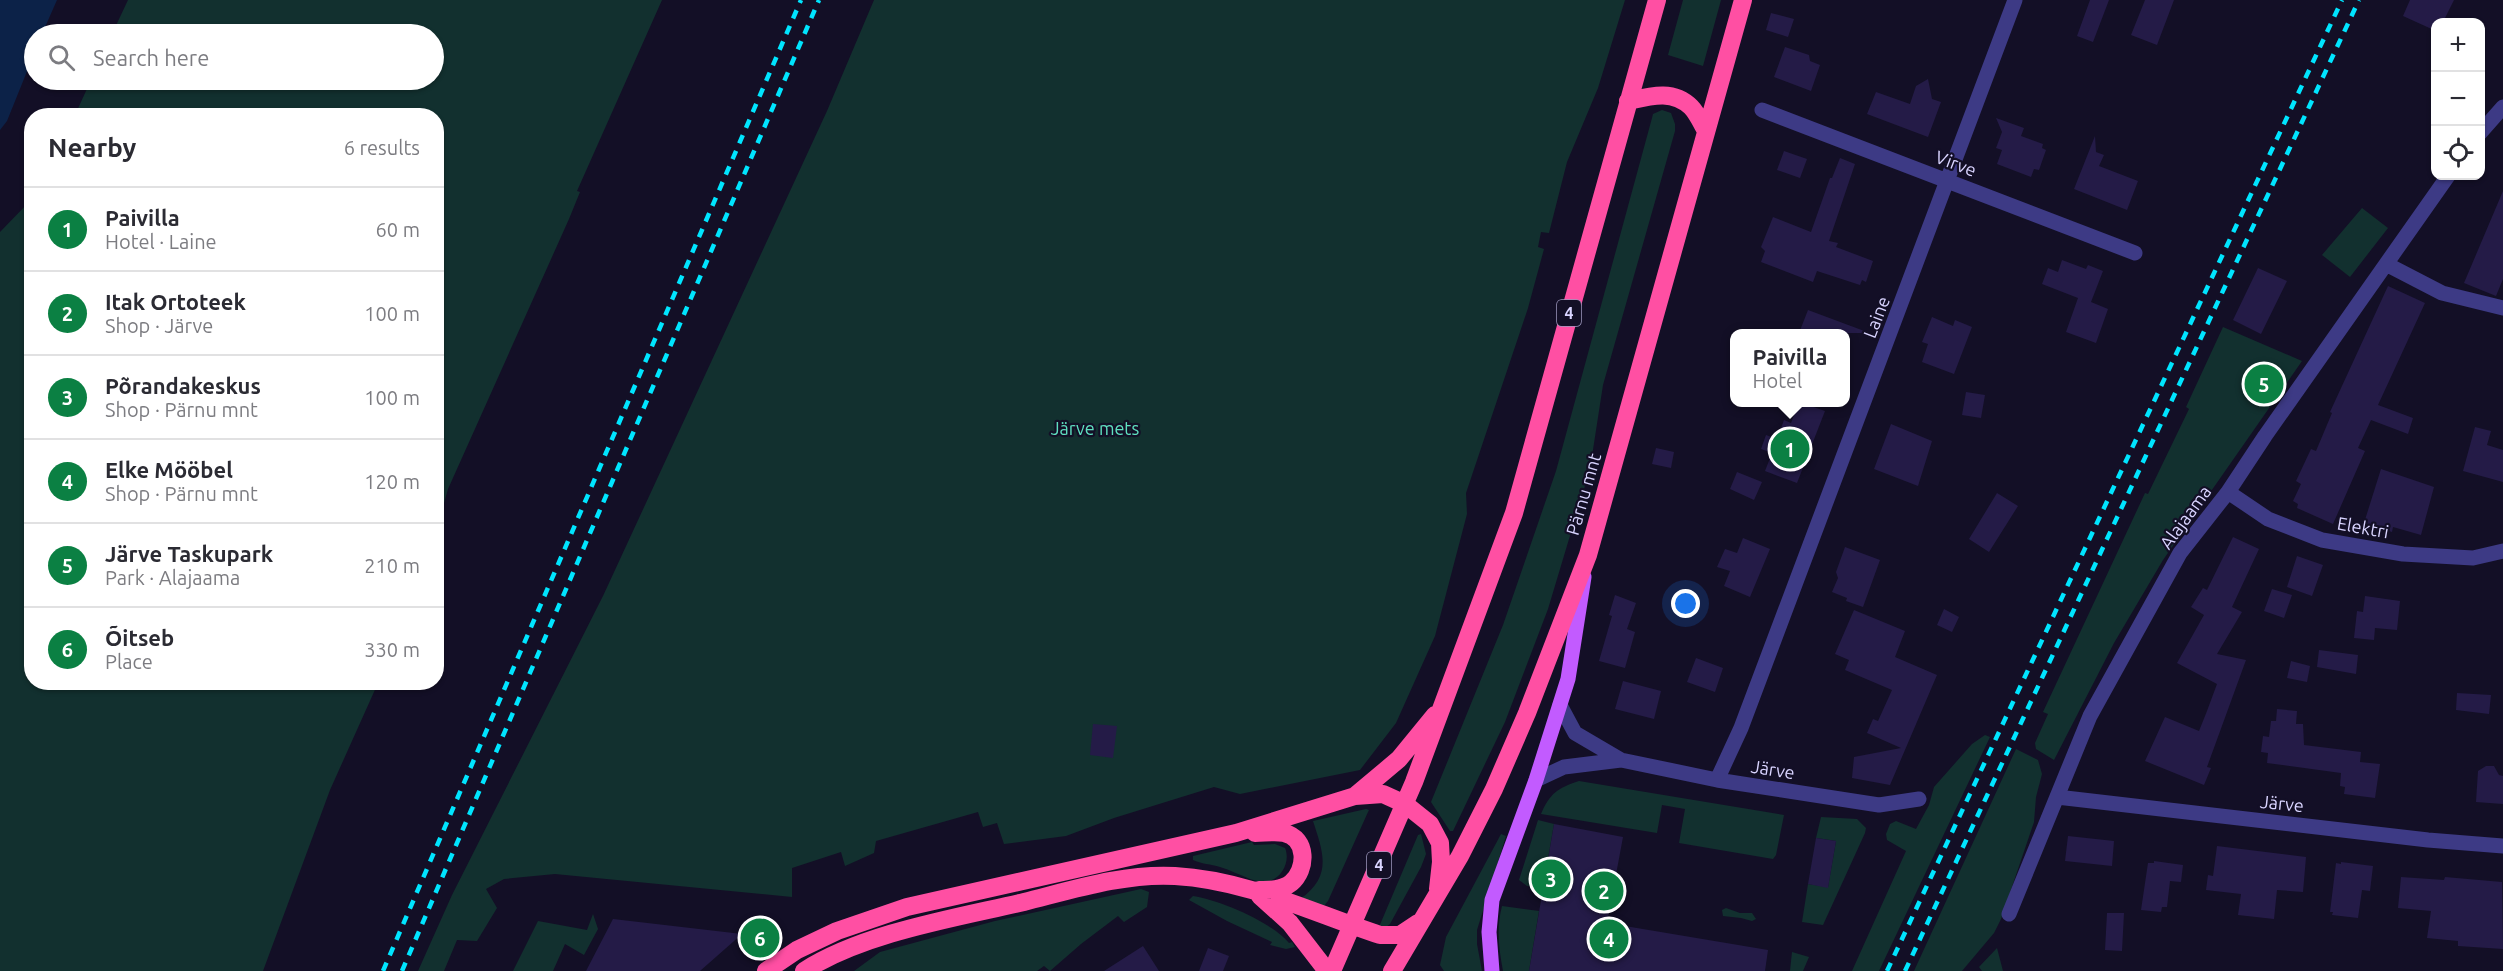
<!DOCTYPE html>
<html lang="en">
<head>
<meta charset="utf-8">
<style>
	:root { --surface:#fff; --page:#f2f2f3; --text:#2b2b33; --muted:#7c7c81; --line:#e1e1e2; --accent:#0b8043 }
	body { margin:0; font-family:Ubuntu,sans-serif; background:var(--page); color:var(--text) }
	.controls { position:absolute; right:18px; top:18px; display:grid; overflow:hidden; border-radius:12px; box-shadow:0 2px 4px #0004 }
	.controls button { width:54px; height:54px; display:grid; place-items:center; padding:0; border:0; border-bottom:2px solid var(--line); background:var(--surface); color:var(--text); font:30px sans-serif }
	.you { position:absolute; left:1686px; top:604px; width:21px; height:21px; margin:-15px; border:4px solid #fff; border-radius:50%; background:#1a73e8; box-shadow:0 0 0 9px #1a73e833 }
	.badge { display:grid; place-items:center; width:39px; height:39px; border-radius:50%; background:var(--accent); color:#fff; font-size:20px; font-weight:700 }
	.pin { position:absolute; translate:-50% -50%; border:3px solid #fff; box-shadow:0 2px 6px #0006 }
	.popup { position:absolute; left:1730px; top:329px; width:120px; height:78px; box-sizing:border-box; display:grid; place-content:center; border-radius:12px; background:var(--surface); filter:drop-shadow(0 2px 4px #0005); font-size:20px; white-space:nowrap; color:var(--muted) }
	.popup b { font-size:22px; color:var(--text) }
	.popup::after { content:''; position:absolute; left:50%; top:100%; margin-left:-12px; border:12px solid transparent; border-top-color:var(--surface) }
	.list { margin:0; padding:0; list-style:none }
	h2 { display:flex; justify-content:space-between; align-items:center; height:78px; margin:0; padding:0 24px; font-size:26px }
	h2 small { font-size:20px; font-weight:400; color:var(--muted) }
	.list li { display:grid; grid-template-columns:39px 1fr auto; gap:18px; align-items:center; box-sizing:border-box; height:84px; padding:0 24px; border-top:2px solid var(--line) }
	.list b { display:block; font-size:22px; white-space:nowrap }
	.list p { margin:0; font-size:20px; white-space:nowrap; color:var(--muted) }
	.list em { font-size:20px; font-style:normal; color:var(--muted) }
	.icon { flex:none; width:33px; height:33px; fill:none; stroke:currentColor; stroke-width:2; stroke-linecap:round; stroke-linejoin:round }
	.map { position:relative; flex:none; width:2503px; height:971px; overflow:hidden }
	.search { position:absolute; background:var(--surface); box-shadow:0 2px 4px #0004; left:24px; top:24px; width:420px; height:66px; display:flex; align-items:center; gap:15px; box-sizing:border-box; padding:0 21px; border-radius:33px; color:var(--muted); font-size:22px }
	.panel { position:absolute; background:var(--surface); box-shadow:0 2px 4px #0004; left:24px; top:108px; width:420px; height:582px; border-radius:24px }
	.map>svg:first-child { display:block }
</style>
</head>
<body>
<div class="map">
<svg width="2503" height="971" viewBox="0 0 2503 971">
	<rect width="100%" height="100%" fill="#130f26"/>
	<!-- green -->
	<path fill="#12302f" d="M128 0H662L577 191 580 192 569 219 448 489 437 528 436 116 75 115 91 80H434V34H112Z
		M874 0H1625L1598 88 1567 162 1549 233 1541 232 1538 247 1544 249 1528 308 1466 493 1467 514 1435 636 1396 723 1360 770 1240 794 1214 787 1114 818 1066 836 1004 844 997 823 983 827 978 812 876 841 874 853 845 866 841 852 792 868V897L555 874 504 879 486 889 497 908 477 941 457 940 444 971H418L452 895 603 596 827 111Z
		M1683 0H1721L1703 66 1668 55Z
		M1662 110 1671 113 1675 124V131L1603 385 1590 469 1548 609 1505 722 1453 831H1450L1431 802 1503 625 1556 471 1652 118 1653 114Z
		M31 200 32 682 378 683 330 790 263 971H0V232Z
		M2362 208 2388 228 2350 277 2322 255Z
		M2223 327 2302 361 2163 560 2114 643 2054 760 2036 749 2035 743 2048 714 2043 712 2145 493 2148 494 2189 409 2186 407Z
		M1985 735 1990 737 1879 971H1852L1906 851 1887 840 1886 834 1890 824 1896 821 1916 829 1929 805 1934 787 1972 744Z
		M2016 749 2038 760 2042 774 2036 797 2034 822 2001 919 1994 933 1962 971H1914Z
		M1579 781 1784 815 1776 855 1773 859 1679 843 1685 809 1662 805 1657 833 1541 814C1550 793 1558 788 1579 781Z
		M1366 809 1369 810 1368 812 1328 901 1323 907 1300 899C1333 876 1323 852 1313 821Z
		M1821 817 1857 819 1866 828 1865 833 1823 925 1802 922 1808 884 1828 887 1836 841 1816 838Z
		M1538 820 1554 824 1543 888 1527 886 1519 880Z
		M1421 834 1426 854 1421 867 1390 924 1386 927H1379L1418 835Z
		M1501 834 1506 836 1477 930V944L1482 971H1444L1440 965 1446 937Z
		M1252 842 1254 845 1275 844 1285 848C1291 862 1281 881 1264 882 1260 882 1254 880 1250 879 1240 875 1230 870 1220 867 1211 864 1201 864 1193 860V856Z
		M1141 889 1149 892 1147 907 1124 922 1118 916 1081 944 1050 971 1044 966 1037 971H854L880 952 995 921Z
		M1193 896C1222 901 1270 921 1289 943L1292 942 1295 947 1286 949 1270 945 1272 942 1227 921 1189 900Z
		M1502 906 1539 911 1529 971H1503C1499 949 1496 929 1502 906Z
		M1726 908 1740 913H1752L1756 919 1752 921 1741 918 1723 916 1722 910Z
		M593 914 598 929 584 955 565 944 553 971H513L538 921 587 930Z
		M1997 948 2003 971H1982L1979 967Z
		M1792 952 1809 957 1803 971H1790Z"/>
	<!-- water -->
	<path fill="#0c2248" d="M0 0H57L42 34H34V54L7 121 0 130Z"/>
	<!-- building -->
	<path fill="#241b47" d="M2090 0H2109L2093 42 2077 36Z
		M2145 0H2174L2157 45 2131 35Z
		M2410 0H2454L2443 22H2436V31L2403 16Z
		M1771 13 1794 19 1788 37 1766 30Z
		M1785 47 1809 55 1810 61 1820 65 1811 91 1774 77Z
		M1928 79 1932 99 1941 102 1928 137 1867 114 1876 92 1910 104 1916 86Z
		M1996 118 2024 128 2021 136 2043 144 2042 148 2046 150 2039 170 2034 169 2031 177 1997 164 2002 150 1996 148 2002 132Z
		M2095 136 2096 152 2104 155 2099 166 2138 181 2127 210 2074 189Z
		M1784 151 1807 159 1800 178 1777 170Z
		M1840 158 1855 164 1829 241 1838 243 1836 247 1873 261 1866 282 1862 280 1860 285 1817 271 1813 282 1761 262 1765 251 1761 247 1773 217 1811 232 1830 178H1832Z
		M2503 191V279L2496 296 2464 283Z
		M2062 260 2086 269 2088 265 2103 271 2091 302 2108 309 2096 343 2066 332 2078 298 2042 284 2048 268 2058 272Z
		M2258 268 2287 281 2261 334 2233 320Z
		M2388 286 2425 303 2378 405 2413 418 2408 434 2371 420 2358 448 2365 451 2333 524 2297 508 2298 504 2293 501 2301 484 2296 481 2311 449 2316 451 2332 413 2330 412Z
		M1808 310 1867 332 1866 333H1799Z
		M1932 317 1953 326 1955 320 1972 327 1954 374 1922 362 1928 344 1922 342Z
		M1966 392 1985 395 1981 418 1962 415Z
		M1799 402 1825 411 1797 483 1765 471 1772 453 1761 449 1766 435 1777 439 1784 420 1791 423Z
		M1891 424 1932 441 1918 486 1874 469Z
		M2475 427 2491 431 2487 445 2503 450V482L2463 471Z
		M1656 448 1674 452 1671 468 1652 464Z
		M2381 469 2434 487 2421 535 2393 527 2392 532 2364 523Z
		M1737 472 1762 482 1754 500 1730 489Z
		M1997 493 2018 506 1989 552 1969 539Z
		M2233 537 2259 549 2232 607 2242 612 2217 654 2246 660 2207 767 2211 768 2204 785 2145 761 2165 717 2199 731 2207 711 2217 684 2177 663 2204 615 2191 607 2203 588 2207 590Z
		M1743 538 1770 549 1750 597 1724 586 1730 571 1717 567 1725 549 1737 553Z
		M1845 547 1880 560 1863 607 1846 601 1847 598 1832 592 1838 578 1836 572Z
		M2297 556 2323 565 2312 596 2287 587Z
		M2272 589 2292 595 2284 618 2264 611Z
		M1615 595 1636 603 1627 629 1635 632 1625 668 1599 661 1612 616 1609 615Z
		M2365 596 2400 601 2397 630 2375 628 2374 640 2354 638 2357 611 2363 612Z
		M1944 609 1959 617 1952 632 1937 625Z
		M1854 610 1905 631 1895 657 1937 675 1890 785 1852 778 1854 757 1901 748 1867 733 1873 719 1878 721 1892 690 1845 670 1849 660 1835 654Z
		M2319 650 2358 655 2356 674 2317 667Z
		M1696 658 1723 668 1715 692 1687 682Z
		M2291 661 2310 666 2307 682 2287 678Z
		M1623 681 1661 691 1654 719 1615 709Z
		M2457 693 2491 695 2489 714 2456 710Z
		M2277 709 2297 711 2296 724H2303L2304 745 2361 752 2360 762 2380 764 2375 798 2344 794 2345 787 2340 786 2341 773 2267 763 2268 753 2261 752 2263 736 2269 737 2271 721H2276Z
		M1093 724 1117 726 1113 758 1090 755Z
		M2486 766H2494L2499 775 2503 776V804L2476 802 2478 771Z
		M1554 824 1623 837 1607 923 1768 950 1765 971H1529Z
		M2068 836 2114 841 2112 866 2065 861Z
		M1816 838 1836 841 1828 888 1808 884Z
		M2217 846 2306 857 2303 892 2277 890 2274 919 2238 915 2241 894 2206 890 2208 875 2213 876Z
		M2154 861 2183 865 2181 882 2170 881 2167 907H2162L2161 912 2141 910 2148 863H2154Z
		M2341 862 2373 866 2370 891 2362 890 2358 918 2332 915 2333 912H2330L2336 863 2341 864Z
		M2401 877 2444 880 2445 877 2502 882 2503 949 2458 946V941L2427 938 2431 911 2398 908Z
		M2107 913H2124L2122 951 2105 950Z
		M613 919 742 934 700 971H586Z
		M1143 946 1159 971H1104Z
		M1208 948 1229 956 1223 971H1199Z"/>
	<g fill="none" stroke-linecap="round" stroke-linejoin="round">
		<!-- minor -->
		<path stroke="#3d3a85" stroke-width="15" d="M1762 110 2135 253
			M2480 133 2503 107
			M2386 264 2442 293 2503 308
			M2228 492 2268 519 2322 540 2403 554 2473 558 2503 551
			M1560 705 1575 733 1621 760
			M1536 780 1564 767 1621 760 1717 780 1879 805 1919 799
			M1717 780 1741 728 2015 0
			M2057 797 2428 840 2503 846
			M2009 914 2090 716 2180 553 2228 492 2265 436 2448 176"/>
		<!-- major -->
		<path stroke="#c25bff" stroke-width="15" d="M1492 971 1489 932 1492 900 1536 780 1568 679 1584 577"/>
		<!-- highway -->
		<path stroke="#ff4fa3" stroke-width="18" d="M1628 101C1650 96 1673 89 1691 107 1697 113 1702 124 1706 131
			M1355 796 1399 759 1435 715
			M1255 833C1264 833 1275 831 1284 833 1308 838 1307 870 1291 883 1282 890 1270 890 1259 890
			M1260 896 1290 923 1327 971
			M766 971 797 950 837 931 907 907 1236 833 1355 796 1383 794 1405 804 1430 824 1440 843 1441 862 1438 889
			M804 971C863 933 955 918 1024 902 1072 890 1125 873 1175 876 1247 880 1313 913 1380 935H1400L1418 923
			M1332 971 1414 782 1514 513 1657 0
			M1392 971 1460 856 1494 789 1527 713 1588 555 1743 0"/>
		<!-- rail -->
		<path stroke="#00e5ff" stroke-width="4.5" stroke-dasharray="9 8" stroke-linecap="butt" d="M383 971 801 0
			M402 971 819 0
			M1887 971 2342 0
			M1905 971 2359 0"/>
	</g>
	<g text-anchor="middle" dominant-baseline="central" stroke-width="4.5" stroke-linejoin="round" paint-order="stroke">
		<!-- shield labels -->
		<g fill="#130f26" stroke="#9e99be" stroke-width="1.5">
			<rect x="1557" y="300" width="24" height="26" rx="4.5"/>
			<rect x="1367" y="852" width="24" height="26" rx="4.5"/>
		</g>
		<g font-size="16" font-weight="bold" fill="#d9d4ff">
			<text x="1569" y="313">4</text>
			<text x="1379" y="865">4</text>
		</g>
		<!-- street labels -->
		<g font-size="18" fill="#d9d4ff" stroke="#130f26">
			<text transform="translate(1956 163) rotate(21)">Virve</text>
			<text transform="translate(1876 317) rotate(-69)">Laine</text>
			<text transform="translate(1583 494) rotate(-74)">Pärnu mnt</text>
			<text transform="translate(2185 517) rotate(-54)">Alajaama</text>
			<text transform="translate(2363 527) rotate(10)">Elektri</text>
			<text transform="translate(1773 769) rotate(9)">Järve</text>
			<text transform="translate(2282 803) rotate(6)">Järve</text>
		</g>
		<!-- park labels -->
		<g font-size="18" fill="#5fe0c0" stroke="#130f26">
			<text x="1095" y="428">Järve mets</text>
		</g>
	</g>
</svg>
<div class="controls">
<button>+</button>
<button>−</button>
<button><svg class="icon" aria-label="locate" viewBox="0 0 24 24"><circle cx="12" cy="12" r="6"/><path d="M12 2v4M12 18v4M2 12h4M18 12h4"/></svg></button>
</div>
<div class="you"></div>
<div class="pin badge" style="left:1790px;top:449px">1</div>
<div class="popup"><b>Paivilla</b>Hotel</div>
<div class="pin badge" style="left:1604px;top:891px">2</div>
<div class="pin badge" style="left:1551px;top:879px">3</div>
<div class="pin badge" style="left:1609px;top:939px">4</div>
<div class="pin badge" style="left:2264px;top:384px">5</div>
<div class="pin badge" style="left:760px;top:938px">6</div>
<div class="search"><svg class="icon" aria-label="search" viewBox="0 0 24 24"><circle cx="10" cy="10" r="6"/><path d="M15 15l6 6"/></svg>Search here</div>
<section class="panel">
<h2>Nearby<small>6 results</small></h2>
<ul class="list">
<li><span class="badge">1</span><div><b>Paivilla</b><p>Hotel · Laine</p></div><em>60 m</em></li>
<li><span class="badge">2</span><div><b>Itak Ortoteek</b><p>Shop · Järve</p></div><em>100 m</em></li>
<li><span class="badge">3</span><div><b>Põrandakeskus</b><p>Shop · Pärnu mnt</p></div><em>100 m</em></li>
<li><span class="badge">4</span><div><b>Elke Mööbel</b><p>Shop · Pärnu mnt</p></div><em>120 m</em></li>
<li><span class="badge">5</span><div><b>Järve Taskupark</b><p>Park · Alajaama</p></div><em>210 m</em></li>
<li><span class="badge">6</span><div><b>Õitseb</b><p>Place</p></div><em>330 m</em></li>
</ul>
</section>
</div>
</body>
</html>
